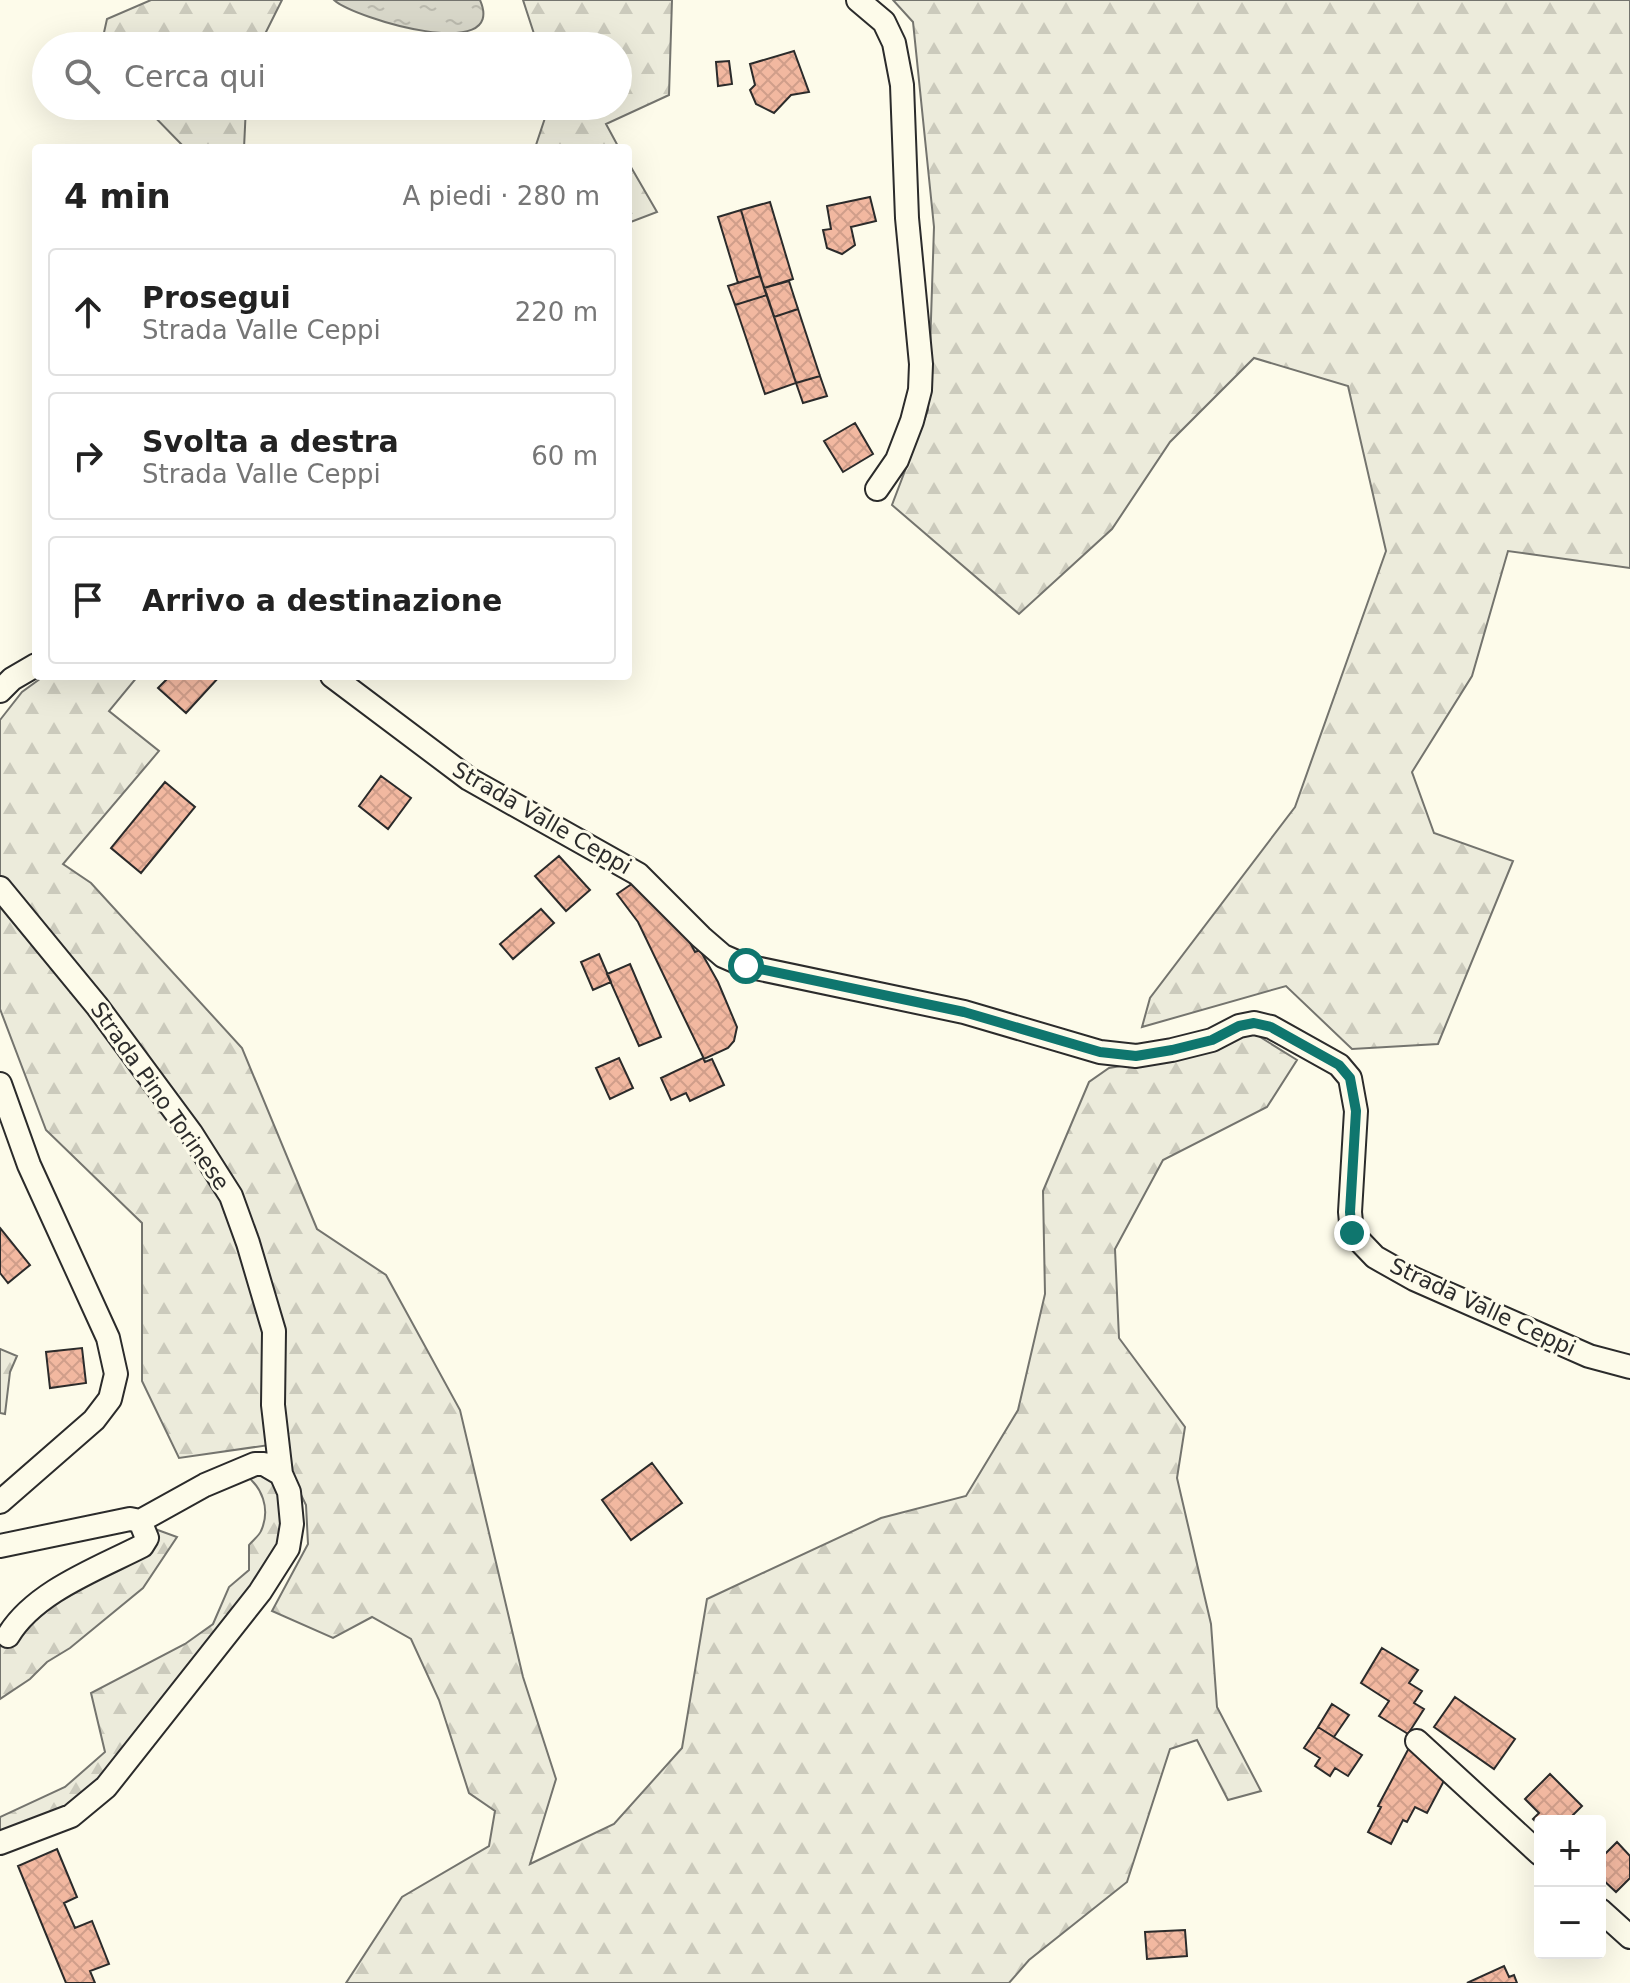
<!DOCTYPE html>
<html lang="it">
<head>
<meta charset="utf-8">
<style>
	:root { --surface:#fff; --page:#f6f6f6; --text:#222; --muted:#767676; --line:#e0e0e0 }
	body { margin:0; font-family:"DejaVu Sans",sans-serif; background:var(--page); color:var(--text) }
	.controls { position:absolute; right:24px; bottom:24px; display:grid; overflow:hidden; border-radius:8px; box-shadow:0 8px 32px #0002 }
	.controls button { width:72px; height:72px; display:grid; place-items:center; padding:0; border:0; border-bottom:2px solid var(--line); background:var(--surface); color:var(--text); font:40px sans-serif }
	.stop { position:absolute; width:24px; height:24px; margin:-18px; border:6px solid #0f766e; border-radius:50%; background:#fff }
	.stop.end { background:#0f766e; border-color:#fff; box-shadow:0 2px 8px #0008 }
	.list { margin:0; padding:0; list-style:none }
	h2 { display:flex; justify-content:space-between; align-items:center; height:104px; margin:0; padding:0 32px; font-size:34px }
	h2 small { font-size:26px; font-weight:400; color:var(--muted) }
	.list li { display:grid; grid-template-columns:52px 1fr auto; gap:24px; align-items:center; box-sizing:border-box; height:128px; margin:0 16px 16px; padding:0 16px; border:2px solid var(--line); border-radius:8px }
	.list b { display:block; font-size:30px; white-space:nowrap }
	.list p { margin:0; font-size:26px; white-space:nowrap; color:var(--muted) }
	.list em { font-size:26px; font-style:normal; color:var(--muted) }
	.icon { flex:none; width:44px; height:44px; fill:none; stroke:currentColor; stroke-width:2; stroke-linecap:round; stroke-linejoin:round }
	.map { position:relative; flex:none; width:1630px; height:1983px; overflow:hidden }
	.search { position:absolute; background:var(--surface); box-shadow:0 8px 32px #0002; left:32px; top:32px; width:600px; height:88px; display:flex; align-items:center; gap:20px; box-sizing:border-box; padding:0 28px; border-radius:44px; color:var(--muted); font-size:30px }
	.panel { position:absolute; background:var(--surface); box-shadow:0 8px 32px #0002; left:32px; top:144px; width:600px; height:536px; border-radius:8px }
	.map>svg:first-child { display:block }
</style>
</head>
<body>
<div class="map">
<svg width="1630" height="1983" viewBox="0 0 1630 1983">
	<defs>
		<pattern id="forest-firs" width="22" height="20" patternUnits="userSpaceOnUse" patternTransform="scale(2)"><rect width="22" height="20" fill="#ecebdb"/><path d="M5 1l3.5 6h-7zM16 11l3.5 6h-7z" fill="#cbcabc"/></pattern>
		<pattern id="water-ripples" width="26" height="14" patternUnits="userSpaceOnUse" patternTransform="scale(2)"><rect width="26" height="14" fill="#d8d7c9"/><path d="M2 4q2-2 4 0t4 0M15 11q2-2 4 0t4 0" fill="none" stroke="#bab9ad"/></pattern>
		<pattern id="building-cross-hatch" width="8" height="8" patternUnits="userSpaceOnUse" patternTransform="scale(2)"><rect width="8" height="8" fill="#f2b8a0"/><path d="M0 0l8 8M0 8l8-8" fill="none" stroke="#d09e8a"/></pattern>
	</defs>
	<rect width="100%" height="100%" fill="#fdfbea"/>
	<!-- forest -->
	<path fill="url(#forest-firs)" stroke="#74746e" stroke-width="2" d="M151 0H282L259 46H101L107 19Z
		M523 0H672L669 95 606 124 619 148H535L549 106H618V46H538Z
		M893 0H1630V568L1508 551 1472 676 1412 772 1434 833 1513 861 1438 1044 1352 1049 1286 986 1142 1027 1150 998 1295 807 1386 551 1348 386 1254 358 1170 442 1112 529 1019 614 892 505 928 410 934 227 913 22Z
		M144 106H246L244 148H185Z
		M628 162 657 212 628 223Z
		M44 676H138L109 711 159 751 63 864 91 883 242 1048 317 1229 386 1275 460 1410 523 1677 556 1779 530 1864 614 1824 682 1748 707 1599 881 1518 966 1496 1018 1410 1045 1294 1043 1191 1089 1082 1109 1068 1192 1054 1252 1032 1297 1060 1267 1107 1163 1160 1115 1249 1119 1338 1185 1427 1177 1478 1211 1624 1217 1707 1261 1791 1228 1800 1197 1740 1170 1749 1127 1882 1029 1960 1009 1983H346L402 1897 489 1846 495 1811 469 1793 439 1700 411 1639 372 1617 333 1638 272 1611 308 1544 306 1505 287 1466 269 1445 179 1458 142 1381V1223L46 1130 0 1009V720L22 692Z
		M0 1349 17 1356 10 1372 5 1414 0 1413Z
		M260 1468 278 1479 283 1545 252 1591 85 1795 55 1814 0 1838V1817L65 1787 105 1752 91 1693 185 1644 213 1624 229 1587 249 1570V1545C252 1541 259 1536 261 1531 271 1509 262 1486 244 1474Z
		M155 1529 177 1537 143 1588 70 1648 47 1662 30 1679 0 1699V1644L15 1636 24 1621 148 1546Z"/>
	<!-- water -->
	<path fill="url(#water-ripples)" stroke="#74746e" stroke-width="2" d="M334 0H480C508 64 355 19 334 0Z"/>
	<!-- building -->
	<path fill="url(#building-cross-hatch)" stroke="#2b2b2b" stroke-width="2" d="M794 51 809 92 791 95 774 113 756 104 750 90 755 85 750 64Z
		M729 61 732 84 718 86 716 62Z
		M870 197 876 221 851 227 855 245 842 254 827 248 823 230 831 229 827 206Z
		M770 202 793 279 764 288 741 210Z
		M741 210 760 276 738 283 718 217Z
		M760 276 767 295 735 305 728 286Z
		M789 281 798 309 774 317 764 288Z
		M767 295 796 383 765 394 735 305Z
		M798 309 820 376 796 383 774 317Z
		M820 376 827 396 803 403 796 383Z
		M855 423 873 454 843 472 824 441Z
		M170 676H220L186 713 158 688Z
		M381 776 411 798 388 829 359 806Z
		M165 782 195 807 141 873 111 848Z
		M559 856 590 890 566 911 535 876Z
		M636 881 660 912 675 914 695 952 700 950 718 982 737 1027 734 1041 728 1048 704 1059 638 922 617 894Z
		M541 909 554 923 513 959 500 944Z
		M599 954 611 982 593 990 581 962Z
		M630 964 661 1037 639 1046 607 974Z
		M619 1058 633 1088 610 1099 596 1068Z
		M703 1058 705 1062 712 1059 724 1085 690 1101 686 1093 671 1100 661 1078Z
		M0 1228 30 1265 8 1283 0 1273Z
		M82 1348 86 1383 50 1388 46 1352Z
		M652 1463 682 1503 631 1540 602 1500Z
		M1382 1648 1418 1670 1409 1683 1422 1691 1414 1703 1424 1709 1408 1734 1379 1716 1389 1701 1361 1683Z
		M1455 1697 1515 1739 1494 1769 1434 1727Z
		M1332 1704 1349 1715 1334 1737 1318 1727Z
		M1318 1727 1362 1755 1348 1776 1335 1768 1330 1776 1315 1766 1320 1758 1304 1748Z
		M1410 1746 1447 1775 1427 1813 1415 1807 1407 1822 1403 1820 1391 1844 1368 1832 1381 1807 1378 1806Z
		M1550 1774 1582 1806 1567 1821H1540V1826L1533 1819 1539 1813 1525 1799Z
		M1617 1842 1630 1856V1878L1616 1892 1600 1877V1859Z
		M57 1849 77 1897 64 1903 75 1928 92 1921 109 1964 90 1971 95 1983H66L18 1866Z
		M1185 1930 1187 1956 1147 1959 1145 1932Z
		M1504 1966 1509 1977 1514 1975 1517 1983H1467Z"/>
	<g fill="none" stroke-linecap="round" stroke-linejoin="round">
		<defs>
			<path id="minor" d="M858 0 884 22 894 43 902 85 907 218 921 364 920 390 912 421 897 460 877 489
				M332 676 469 779 638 874 701 937 723 956 746 966 964 1012 1100 1052 1136 1056 1172 1050 1212 1040 1239 1026 1254 1023 1271 1027 1339 1065 1350 1078 1356 1111 1350 1212 1352 1233 1375 1257 1414 1279 1589 1356 1630 1367
				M0 691 12 679 36 665
				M0 888 97 1006 191 1133 231 1196 248 1243 274 1331 273 1405 281 1474
				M0 1084 29 1165 108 1338 116 1374 110 1399 94 1420 0 1502
				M0 1546 130 1519 140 1521
				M8 1636C34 1592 97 1569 142 1546L147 1538 140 1521
				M1417 1741 1540 1854
				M0 1843 71 1816 106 1787 260 1592 288 1548 292 1524 289 1492 281 1474 264 1464H255L205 1485 140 1521
				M1600 1910 1630 1937"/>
		</defs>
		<!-- minor casing -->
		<use href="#minor" stroke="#2b2b2b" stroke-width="26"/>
		<!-- minor -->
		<use href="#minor" stroke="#fdfbea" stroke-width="22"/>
	</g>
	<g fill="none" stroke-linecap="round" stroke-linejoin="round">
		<!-- route -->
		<path stroke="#0f766e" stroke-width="10" d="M746 966 964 1012 1100 1052 1136 1056 1172 1050 1212 1040 1239 1026 1254 1023 1271 1027 1339 1065 1350 1078 1356 1111 1350 1212 1352 1233"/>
	</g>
	<g text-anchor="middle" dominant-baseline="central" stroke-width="6" stroke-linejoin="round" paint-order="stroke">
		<!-- street labels -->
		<g font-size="22" fill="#2b2b2b" stroke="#fdfbea">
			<text transform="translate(542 818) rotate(30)">Strada Valle Ceppi</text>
			<text transform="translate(160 1096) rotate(55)">Strada Pino Torinese</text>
			<text transform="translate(1483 1307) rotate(25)">Strada Valle Ceppi</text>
		</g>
	</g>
</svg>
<div class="controls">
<button>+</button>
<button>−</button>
</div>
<div class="stop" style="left:746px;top:966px"></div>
<div class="stop end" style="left:1352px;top:1233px"></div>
<div class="search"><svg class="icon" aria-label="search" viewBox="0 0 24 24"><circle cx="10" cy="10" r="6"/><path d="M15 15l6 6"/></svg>Cerca qui</div>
<section class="panel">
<h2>4 min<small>A piedi · 280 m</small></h2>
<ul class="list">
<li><svg class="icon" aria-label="ahead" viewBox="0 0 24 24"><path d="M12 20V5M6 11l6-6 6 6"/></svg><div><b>Prosegui</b><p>Strada Valle Ceppi</p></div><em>220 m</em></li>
<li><svg class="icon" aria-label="right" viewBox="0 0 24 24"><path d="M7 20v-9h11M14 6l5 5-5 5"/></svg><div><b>Svolta a destra</b><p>Strada Valle Ceppi</p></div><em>60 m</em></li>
<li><svg class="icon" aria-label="arrive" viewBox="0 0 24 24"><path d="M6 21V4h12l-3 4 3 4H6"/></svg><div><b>Arrivo a destinazione</b></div></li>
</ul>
</section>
</div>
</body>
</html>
